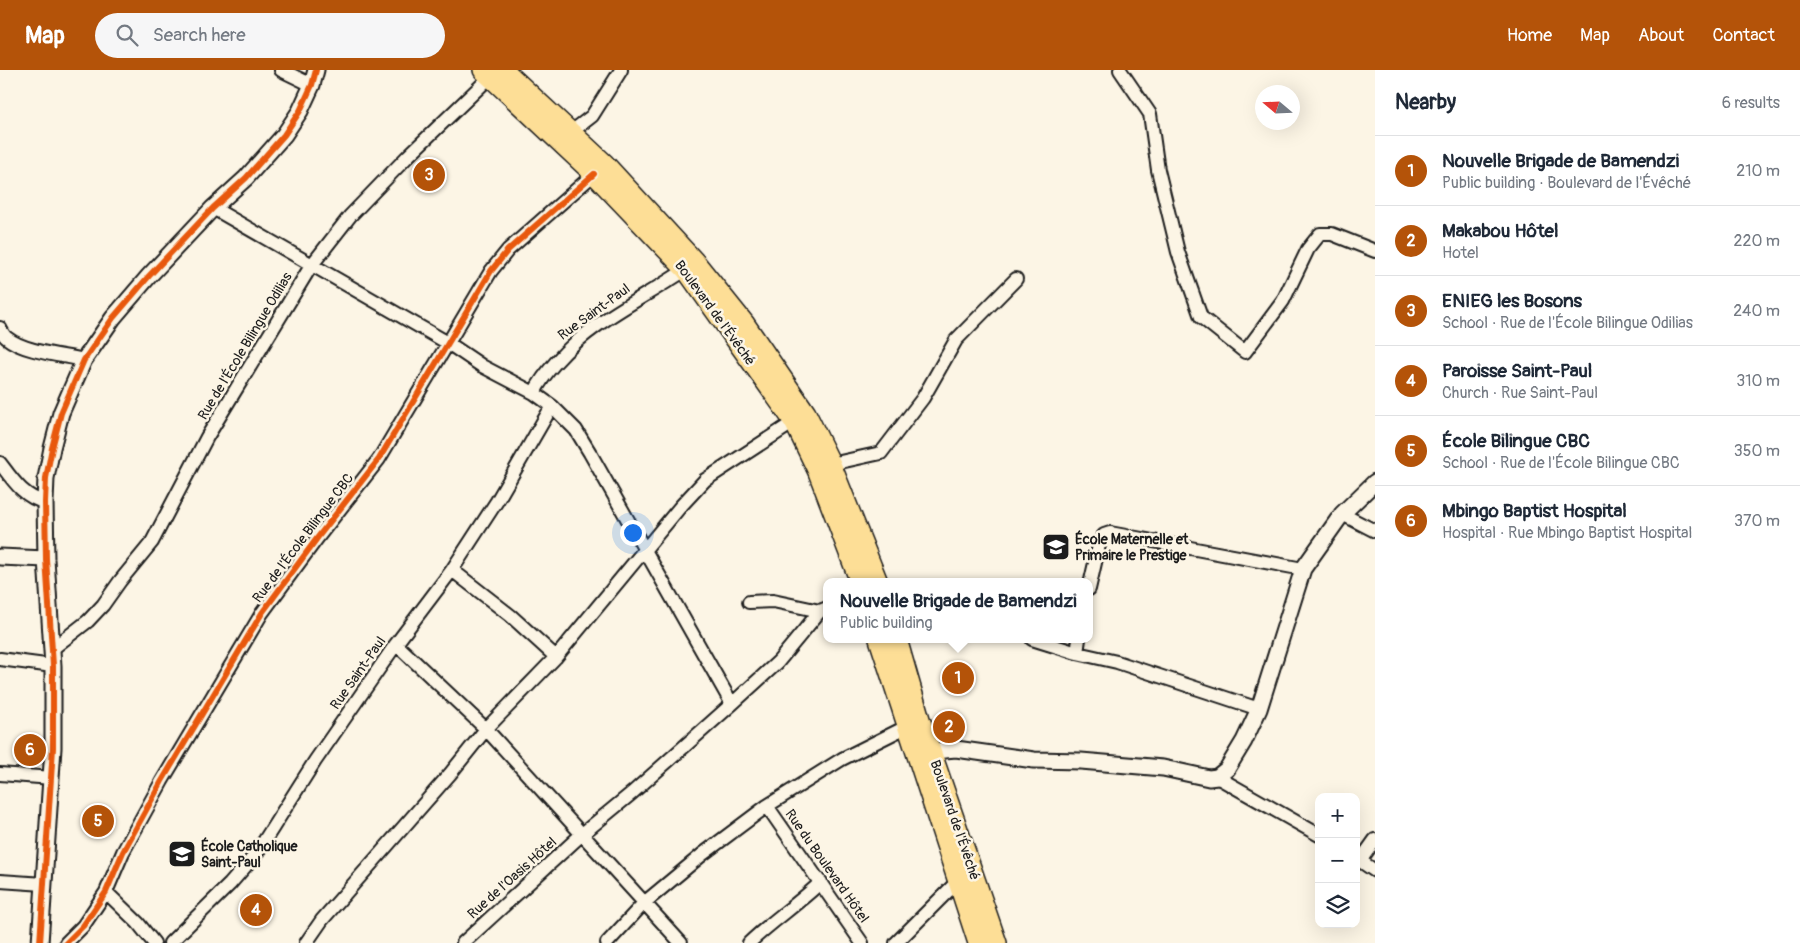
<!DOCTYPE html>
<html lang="en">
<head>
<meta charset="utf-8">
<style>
	:root { --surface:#fff; --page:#f6f6f7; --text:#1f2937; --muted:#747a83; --line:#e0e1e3; --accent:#b45309 }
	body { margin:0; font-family:Pangolin,sans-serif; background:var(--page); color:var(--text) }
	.controls { position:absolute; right:15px; bottom:15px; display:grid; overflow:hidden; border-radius:10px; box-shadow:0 5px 20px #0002 }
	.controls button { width:45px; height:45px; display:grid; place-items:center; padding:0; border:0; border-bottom:1px solid var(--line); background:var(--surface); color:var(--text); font:25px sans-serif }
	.compass { position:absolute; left:1255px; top:15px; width:45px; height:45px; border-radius:50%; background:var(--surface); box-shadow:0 5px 20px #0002; rotate:289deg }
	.you { position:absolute; left:632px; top:462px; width:18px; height:18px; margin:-12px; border:4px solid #fff; border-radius:50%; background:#1a73e8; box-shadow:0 0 0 8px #1a73e833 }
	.badge { display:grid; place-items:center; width:32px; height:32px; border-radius:50%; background:var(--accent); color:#fff; font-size:16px; font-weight:700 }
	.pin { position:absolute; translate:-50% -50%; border:2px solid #fff; box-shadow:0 1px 5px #0006 }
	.popup { position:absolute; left:823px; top:508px; width:270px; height:65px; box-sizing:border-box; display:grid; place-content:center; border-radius:10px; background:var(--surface); filter:drop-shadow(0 1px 4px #0005); font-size:16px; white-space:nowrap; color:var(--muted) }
	.popup b { font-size:19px; color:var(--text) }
	.popup::after { content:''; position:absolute; left:50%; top:100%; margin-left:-10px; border:10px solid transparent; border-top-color:var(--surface) }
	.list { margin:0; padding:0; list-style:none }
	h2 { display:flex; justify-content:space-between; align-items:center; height:65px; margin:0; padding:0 20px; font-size:21px }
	h2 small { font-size:16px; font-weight:400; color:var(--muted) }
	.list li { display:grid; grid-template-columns:32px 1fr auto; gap:15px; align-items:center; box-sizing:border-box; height:70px; padding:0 20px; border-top:1px solid var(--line) }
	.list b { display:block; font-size:19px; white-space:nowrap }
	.list p { margin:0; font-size:16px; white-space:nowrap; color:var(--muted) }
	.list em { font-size:16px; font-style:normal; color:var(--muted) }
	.icon { flex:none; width:28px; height:28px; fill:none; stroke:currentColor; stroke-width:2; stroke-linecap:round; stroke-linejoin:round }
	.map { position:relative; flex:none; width:1375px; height:873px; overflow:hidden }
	header { display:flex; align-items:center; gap:30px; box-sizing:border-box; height:70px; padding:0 25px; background:var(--accent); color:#fff }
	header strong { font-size:24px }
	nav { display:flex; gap:28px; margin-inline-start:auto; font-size:18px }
	.search { width:350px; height:45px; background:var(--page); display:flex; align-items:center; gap:12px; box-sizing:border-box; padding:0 18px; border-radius:28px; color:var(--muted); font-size:19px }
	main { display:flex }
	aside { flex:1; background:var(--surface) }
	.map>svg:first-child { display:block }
</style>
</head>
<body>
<header>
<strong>Map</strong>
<div class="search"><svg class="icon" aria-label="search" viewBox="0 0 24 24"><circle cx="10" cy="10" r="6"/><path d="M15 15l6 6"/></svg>Search here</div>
<nav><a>Home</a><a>Map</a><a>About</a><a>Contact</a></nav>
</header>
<main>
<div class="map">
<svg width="1375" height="873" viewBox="0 0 1375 873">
	<rect width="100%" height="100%" fill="#fcf5e5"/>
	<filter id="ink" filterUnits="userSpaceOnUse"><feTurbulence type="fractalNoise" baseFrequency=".02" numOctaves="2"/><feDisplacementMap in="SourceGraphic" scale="10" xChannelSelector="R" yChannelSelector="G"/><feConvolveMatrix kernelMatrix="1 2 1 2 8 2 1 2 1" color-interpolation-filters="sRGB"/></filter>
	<g filter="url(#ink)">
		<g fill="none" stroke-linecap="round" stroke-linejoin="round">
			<defs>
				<path id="minor" d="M281 0 312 15
					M1120 0 1150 44 1158 100 1178 182 1201 247 1245 282 1283 231 1308 179 1320 164H1332L1375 181
					M570 63 592 46 621 0
					M213 138 448 273 482 296 534 323 552 336 576 360 590 383 732 634
					M0 258C2 262 4 266 7 268 24 282 62 285 84 290
					M534 323C540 311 547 302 556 292 594 249 645 228 691 196
					M0 393C12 409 24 428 45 432
					M831 394 881 383 923 328 956 270 1016 209
					M1342 444 1375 461
					M452 500 511 546 556 587
					M1089 519 1100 471 1104 465 1110 463 1303 499
					M749 532 773 531 820 541
					M1032 569 1077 583 1117 592 1259 639
					M396 574 486 659 681 873
					M52 579 88 551 103 535 120 511 152 472 207 367 311 196 350 146 408 86 490 7
					M1077 583 1079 569
					M0 589 53 596
					M0 704 52 708
					M1217 707 1319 765
					M767 736 862 873
					M1356 788 1375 801
					M1360 791 1375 770
					M0 811 44 814
					M106 822 138 853 154 873
					M66 873 83 856 106 822 123 782 162 711 262 543 318 467 379 389 491 201 508 180 594 104
					M170 873 230 814 256 784 315 691 396 574 452 500 497 431 552 336
					M306 873 322 850 450 704 486 659 556 587 680 437 705 410 800 348
					M463 873 581 765 632 723 732 634 778 592 820 541 827 538
					M607 873 644 833 703 784 767 736 842 689 914 653
					M749 873C772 851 798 834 821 812
					M896 873 959 810"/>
				<path id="tertiary" d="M0 487 46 489
					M922 682 956 679 1034 690 1081 691 1163 698 1209 708 1217 707 1227 699 1244 671 1259 639 1303 499 1342 444 1375 412
					M40 873 53 678V596L46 489 45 432 46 408 52 378 61 343 84 290 113 248 149 206 213 138 246 108 284 65 300 41 312 15 316 0"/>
				<path id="primary" d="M483 0 594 104 686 200 794 352 818 402 860 512
					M504 0 604 93 696 193 745 254 806 343 831 394 878 512
					M879 569 978 873
					M897 569 920 649 997 873"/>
			</defs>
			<!-- minor casing -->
			<use href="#minor" stroke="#1c1c1c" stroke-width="16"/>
			<!-- tertiary casing -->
			<use href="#tertiary" stroke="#1c1c1c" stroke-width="19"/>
			<!-- primary casing -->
			<use href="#primary" stroke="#1c1c1c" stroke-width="22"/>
			<!-- minor -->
			<use href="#minor" stroke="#fcf5e5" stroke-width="12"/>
			<!-- tertiary -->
			<use href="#tertiary" stroke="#fcf5e5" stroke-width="15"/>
			<!-- primary -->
			<use href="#primary" stroke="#fdde96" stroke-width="19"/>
			<defs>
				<path id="cycleway" d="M40 873 53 678V596L46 489 45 432 46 408 52 378 61 343 84 290 113 248 149 206 213 138 246 108 284 65 300 41 312 15 316 0
					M66 873 83 856 106 822 123 782 162 711 262 543 318 467 379 389 491 201 508 180 594 104"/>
			</defs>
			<!-- cycleway casing -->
			<use href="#cycleway" stroke="#fcf5e5" stroke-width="9"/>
			<!-- cycleway -->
			<use href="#cycleway" stroke="#e8590c" stroke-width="6"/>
		</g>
	</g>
	<!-- icons -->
	<defs>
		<symbol id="school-square" viewBox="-11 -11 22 22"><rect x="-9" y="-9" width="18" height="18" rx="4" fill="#1c1c1c" stroke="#fcf5e5"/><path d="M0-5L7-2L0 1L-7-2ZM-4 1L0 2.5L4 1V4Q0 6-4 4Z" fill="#fff"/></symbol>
	</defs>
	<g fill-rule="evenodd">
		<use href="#school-square" x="1040" y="461" width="32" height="32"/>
		<use href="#school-square" x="166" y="768" width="32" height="32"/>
	</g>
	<g text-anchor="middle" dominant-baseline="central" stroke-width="5" stroke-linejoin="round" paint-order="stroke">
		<!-- street labels -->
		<g font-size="14" fill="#1c1c1c" stroke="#fcf5e5">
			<text transform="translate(594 242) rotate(-36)">Rue Saint-Paul</text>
			<text transform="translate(715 243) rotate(54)">Boulevard de l'Évêché</text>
			<text transform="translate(245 276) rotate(-59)">Rue de l'École Bilingue Odilias</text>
			<text transform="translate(303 468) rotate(-53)">Rue de l'École Bilingue CBC</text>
			<text transform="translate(358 603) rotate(-55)">Rue Saint-Paul</text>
			<text transform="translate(955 750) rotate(71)">Boulevard de l'Évêché</text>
			<text transform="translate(827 796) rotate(55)">Rue du Boulevard Hôtel</text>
			<text transform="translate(512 808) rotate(-42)">Rue de l'Oasis Hôtel</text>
		</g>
		<!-- poi labels -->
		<g font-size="14" font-weight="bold" fill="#1c1c1c" stroke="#fcf5e5" text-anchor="start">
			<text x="1075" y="469">École Maternelle et<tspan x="1075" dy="16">Primaire le Prestige</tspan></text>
			<text x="201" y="776">École Catholique<tspan x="201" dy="16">Saint-Paul</tspan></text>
		</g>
	</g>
</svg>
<div class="controls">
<button>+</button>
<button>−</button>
<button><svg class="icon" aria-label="layers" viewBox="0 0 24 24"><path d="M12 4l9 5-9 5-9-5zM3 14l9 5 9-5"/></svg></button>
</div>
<svg class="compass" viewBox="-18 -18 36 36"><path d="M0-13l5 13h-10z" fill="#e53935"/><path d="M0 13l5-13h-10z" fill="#747a83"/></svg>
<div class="you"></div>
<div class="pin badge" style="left:958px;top:608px">1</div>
<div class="popup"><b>Nouvelle Brigade de Bamendzi</b>Public building</div>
<div class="pin badge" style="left:949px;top:657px">2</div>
<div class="pin badge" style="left:429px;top:105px">3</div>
<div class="pin badge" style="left:256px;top:840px">4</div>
<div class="pin badge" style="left:98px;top:751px">5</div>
<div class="pin badge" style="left:30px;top:680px">6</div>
</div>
<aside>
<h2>Nearby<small>6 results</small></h2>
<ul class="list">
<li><span class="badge">1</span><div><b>Nouvelle Brigade de Bamendzi</b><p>Public building · Boulevard de l'Évêché</p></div><em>210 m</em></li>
<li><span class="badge">2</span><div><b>Makabou Hôtel</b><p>Hotel</p></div><em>220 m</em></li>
<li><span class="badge">3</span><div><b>ENIEG les Bosons</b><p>School · Rue de l'École Bilingue Odilias</p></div><em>240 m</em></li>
<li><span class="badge">4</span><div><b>Paroisse Saint-Paul</b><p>Church · Rue Saint-Paul</p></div><em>310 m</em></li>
<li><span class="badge">5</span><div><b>École Bilingue CBC</b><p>School · Rue de l'École Bilingue CBC</p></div><em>350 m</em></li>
<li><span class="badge">6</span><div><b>Mbingo Baptist Hospital</b><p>Hospital · Rue Mbingo Baptist Hospital</p></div><em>370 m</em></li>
</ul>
</aside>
</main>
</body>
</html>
